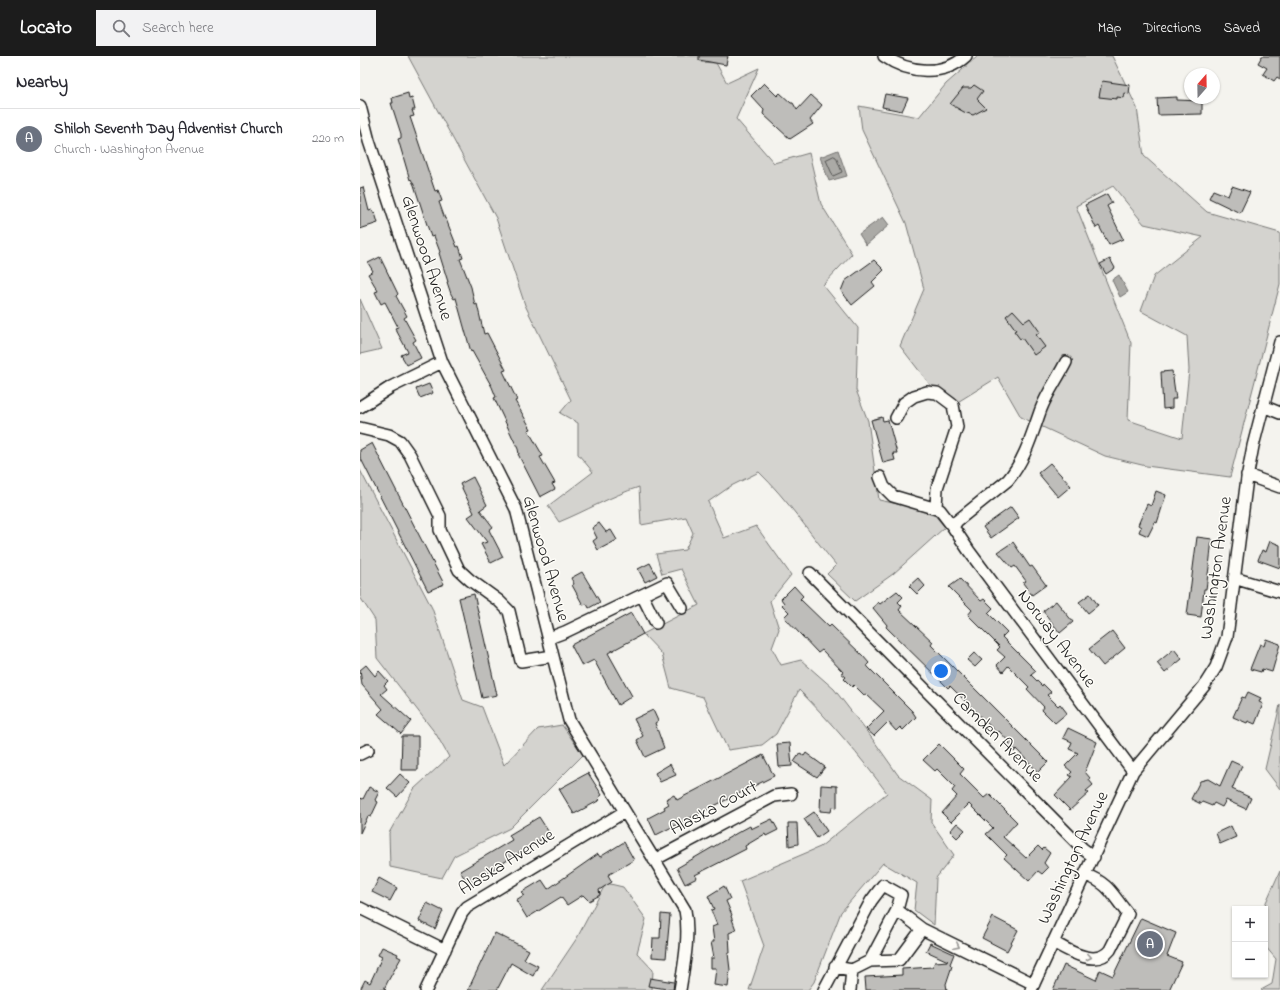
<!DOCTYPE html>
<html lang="en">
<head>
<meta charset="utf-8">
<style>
	:root { --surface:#fff; --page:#f2f2f3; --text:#2b2b33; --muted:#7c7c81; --line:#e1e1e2; --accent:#1c1c1c }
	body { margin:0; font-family:"Indie Flower",sans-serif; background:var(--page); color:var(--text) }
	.controls { position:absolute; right:12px; bottom:12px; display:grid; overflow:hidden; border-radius:0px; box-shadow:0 1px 3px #0004 }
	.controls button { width:36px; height:36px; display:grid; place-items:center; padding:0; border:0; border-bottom:1px solid var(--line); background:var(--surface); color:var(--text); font:20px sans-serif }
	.compass { position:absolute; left:824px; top:12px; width:36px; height:36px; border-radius:50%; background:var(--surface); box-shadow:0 1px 3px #0004; rotate:20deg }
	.you { position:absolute; left:581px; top:615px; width:14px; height:14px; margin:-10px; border:3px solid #fff; border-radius:50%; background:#1a73e8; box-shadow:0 0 0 6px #1a73e833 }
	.badge { display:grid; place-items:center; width:26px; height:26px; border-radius:50%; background:var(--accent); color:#fff; font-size:13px; font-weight:700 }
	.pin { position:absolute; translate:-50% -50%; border:2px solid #fff; box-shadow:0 1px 4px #0006 }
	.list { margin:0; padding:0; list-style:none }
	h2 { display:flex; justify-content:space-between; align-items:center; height:52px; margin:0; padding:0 16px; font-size:17px }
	h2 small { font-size:13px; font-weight:400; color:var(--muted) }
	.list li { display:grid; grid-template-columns:26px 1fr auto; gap:12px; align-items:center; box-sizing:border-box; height:60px; padding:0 16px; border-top:1px solid var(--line) }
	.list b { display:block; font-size:15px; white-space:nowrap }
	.list p { margin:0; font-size:13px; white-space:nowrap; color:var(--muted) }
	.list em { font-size:13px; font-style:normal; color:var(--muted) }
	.icon { flex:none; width:22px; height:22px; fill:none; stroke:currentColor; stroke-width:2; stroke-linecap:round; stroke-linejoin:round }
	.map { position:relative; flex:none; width:920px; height:934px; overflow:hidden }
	header { display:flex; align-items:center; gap:24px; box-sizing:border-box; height:56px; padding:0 20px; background:var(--accent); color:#fff }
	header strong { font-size:19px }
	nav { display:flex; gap:22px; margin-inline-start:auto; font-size:14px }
	.search { width:280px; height:36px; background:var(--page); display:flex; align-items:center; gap:10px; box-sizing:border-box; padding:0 14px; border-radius:0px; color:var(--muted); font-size:15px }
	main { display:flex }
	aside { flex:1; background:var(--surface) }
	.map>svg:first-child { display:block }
</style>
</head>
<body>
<header>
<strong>Locato</strong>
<div class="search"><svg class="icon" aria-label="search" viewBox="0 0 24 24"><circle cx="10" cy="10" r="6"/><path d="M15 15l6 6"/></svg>Search here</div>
<nav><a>Map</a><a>Directions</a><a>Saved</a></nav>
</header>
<main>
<aside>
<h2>Nearby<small></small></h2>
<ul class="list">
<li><span class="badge" style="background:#6b7280">A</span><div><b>Shiloh Seventh Day Adventist Church</b><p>Church · Washington Avenue</p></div><em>220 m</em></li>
</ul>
</aside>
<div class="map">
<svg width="920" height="934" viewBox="0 0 920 934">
	<rect width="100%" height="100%" fill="#f4f3ee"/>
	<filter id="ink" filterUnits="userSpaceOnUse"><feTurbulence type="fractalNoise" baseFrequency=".025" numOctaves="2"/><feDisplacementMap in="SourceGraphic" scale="8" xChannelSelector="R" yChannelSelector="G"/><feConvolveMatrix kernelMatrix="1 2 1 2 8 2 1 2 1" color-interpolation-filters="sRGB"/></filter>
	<g filter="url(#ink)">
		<!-- green -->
		<path fill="#d4d3cf" stroke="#787876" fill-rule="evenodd" d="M48 0H340L341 6 356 7 367 27 399 12 376 63 414 107 449 97 461 148 492 198 463 229 498 272 496 334 508 365 519 444 571 455 585 471 533 518 495 545 467 518 476 509C450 478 428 444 399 416L371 430 348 446 364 482 396 470 431 519 410 545 419 573 412 592 421 609 441 604 474 633 514 685 538 719 572 744 571 766 594 799 576 822 574 869 554 854 557 827 523 807 481 856 454 926 448 934H389L404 890 380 825 460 791 527 737C500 700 471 666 439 634L416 678 402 689 368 694 343 641 311 632 302 598 283 578 339 549 321 513 302 518 296 498 325 494 333 477 326 461 281 469 279 431C251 440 226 455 199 466L188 450 233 416 218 398V367L200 357 211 344 165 249 136 162Z
			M618 0H752L777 52 784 100 847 156 920 177V228L870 421 786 410 745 400 661 361 638 321 588 352 540 290 564 233 546 167 502 74 499 50 559 61 586 28ZM753 130 784 168 843 181 794 220 781 255 827 280 829 314 822 382 768 364 771 287 716 150Z
			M0 243 22 293 0 298Z
			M0 414 72 552 103 644 122 651 144 709 178 673 202 669 223 699 150 772 94 800 82 822 30 811 29 777 54 733 89 701 76 678 17 602 15 564 0 541Z
			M920 649V733L905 713Z
			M920 815V934H901L912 928 916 903 905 890V853H903Z
			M246 827 263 831 286 863 277 897 293 914 292 934H182L217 882Z"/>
		<!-- water -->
		<path fill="#abaaa6" stroke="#72716f" d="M478 94 487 120 469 125 460 101Z
			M523 161 529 169 506 189 499 178Z
			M759 219 768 236 760 241 752 224Z"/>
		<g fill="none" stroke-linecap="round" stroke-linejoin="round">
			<!-- shore -->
			<path stroke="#555553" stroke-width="1" d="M474 100 476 101 482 116 473 120 466 104Z"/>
		</g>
		<!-- building -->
		<path fill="#bebdba" stroke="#1c1c1c" d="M339 0H368L366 9 339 4Z
			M902 0H920V23L917 21 914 25 903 18 907 12 898 7Z
			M742 25 770 29 769 38 765 37 764 42 757 41V43L739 41Z
			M404 27 417 40 420 37 431 47H433L437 54 451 39 462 49 450 64 453 68 430 83 403 58 404 54 391 40Z
			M614 29 623 35 617 43 626 52 613 59 604 56 590 48 603 32H611Z
			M48 37 49 43 52 42 55 54H52L54 60 50 61 75 135 78 134 82 145 79 146 85 163H86L97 191 99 190 103 202 100 203 111 231 115 249 117 248 124 278 127 277 146 314 143 315 157 344 155 345 171 373 168 374 183 400 180 401 195 427 192 428 195 433 180 441 158 398H159L158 393 134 342 136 341 132 331 112 295 111 296 96 242 94 243 91 238 87 226H88L79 197 80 196 74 180 71 181 54 129 51 123 50 124 38 83 41 82V78L31 47H33L32 42Z
			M525 38 548 42 542 55 522 51Z
			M817 41V44L842 45V58L798 59 797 42Z
			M872 130 890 136 880 157 849 142 853 134 868 140Z
			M3 131 9 155 12 154 14 158 15 157 18 167 0 173V132Z
			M747 138 752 147 747 150 763 183 749 189 739 170 736 172 725 149Z
			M20 201 38 238 36 240 47 260 44 262 56 284 53 286 61 302 47 309 41 299 48 296 35 272 38 271 25 246 21 248 15 236 18 235 8 218 13 215 8 207Z
			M750 203 755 212 746 218 740 208Z
			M514 204 524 214 512 226 515 230 492 249 481 235 485 225Z
			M653 254 664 266 670 262 680 276 676 279 685 291 674 299 662 282 660 283 654 275 656 274 646 260Z
			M812 315 816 343H812V352L803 353 801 316Z
			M69 328 73 337 60 342 56 333Z
			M522 361 523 365 528 364 537 397H533L535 404 523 407 511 364Z
			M12 387 84 528 68 535 0 401V394Z
			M690 407 711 430 698 441 678 417Z
			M113 421 127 449 120 454 133 471 129 474 143 501 131 507 121 488 127 486 108 461 114 457 100 428Z
			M796 435 806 439 797 467 795 466 788 480 779 476 781 471 778 469 787 448 791 450Z
			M651 451 659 462 631 482 623 471Z
			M239 467 246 476 251 474 257 484 238 494 233 485 237 482 232 472Z
			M837 481 852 483 849 511 846 533H844L841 561 827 559Z
			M910 485 920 489V512L898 504 902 494 906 496Z
			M653 486 670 511 672 510 686 529 672 539 663 527 666 525 655 510 652 512 638 496Z
			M290 507 297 520 285 526 278 513Z
			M222 516 240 546 229 552 227 548 223 549 212 529 214 528 211 522Z
			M558 522 565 530 557 538 549 530Z
			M600 523 621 545 624 543 633 552 628 557 647 576 642 581 676 615 671 619 682 630 683 628 691 636 687 639 698 650 700 648 707 657 695 667 682 654 684 651 667 633 669 631 648 610 643 616 637 609 645 601 637 594 640 591 608 559 612 554 589 531Z
			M434 530 443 540 440 543 469 571 471 569 503 600 509 607 507 609 508 611 552 655 556 661 543 674 540 671 536 675 528 666 514 680 506 673 524 655 506 638 504 639 494 629 492 631 484 623 486 621 481 617 483 616 462 594 458 597 424 561 429 556 422 549 424 547 421 543Z
			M537 535 543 541 538 546 542 550 539 554 573 586 571 589 688 706 678 716 656 693 654 696 647 690 650 687 639 675 637 677 590 630 588 632 526 571 527 569 513 552 518 546 520 548Z
			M114 538 137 639 122 642 99 542Z
			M730 538 738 549 728 557 719 546Z
			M696 545 713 566 700 577 683 555Z
			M271 557 283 578 248 597 272 640 258 649 234 604 222 610 211 589Z
			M752 575 765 592 743 610 729 593Z
			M906 583 920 588 912 616 902 613 901 616 890 613 900 588 904 590Z
			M814 593 822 603 805 617 797 607Z
			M614 597 622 604 615 611 607 604Z
			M6 609 15 620 19 615 28 625 24 629 27 633 21 638 51 665 41 678 18 658 23 653 2 629 0 614Z
			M888 636 901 642 899 646 903 648 895 668 888 665 887 667 873 661 882 641 885 642Z
			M293 654 298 665 295 667 304 692 285 701 277 684 283 680 274 663Z
			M708 672 737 686 725 716 730 722 729 724 733 729 726 735 729 737 710 754 695 739 712 721 709 719 712 716 705 710 718 697 709 693 712 686 703 682Z
			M42 680H58V714H41Z
			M430 687 432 710 419 711 417 688Z
			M579 688 604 713 600 718 624 742 629 738 657 766 643 781 666 802 678 790 682 794 684 792 690 797 684 807 688 812 682 818 678 815 669 825 644 802 647 799 626 778 633 772 609 748 591 766 582 757 597 740 592 735 595 731 577 713 575 715 563 704Z
			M440 697 444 700 446 697 465 711 457 721 434 706Z
			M403 699 414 720 296 779 288 762 305 753 304 751 309 748 306 743 314 739 317 744Z
			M871 705 882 710 872 733 891 742 886 753 866 744 862 751 854 747 852 750 842 746 841 748 831 743 840 725 848 723 860 730Z
			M310 708 316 719 300 726 295 717Z
			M228 717 242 739 238 742 240 744 214 758 199 733Z
			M40 718 50 727 37 741 27 732Z
			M461 729 477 730V752L472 751 471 756 460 755Z
			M9 731 19 736 15 744 18 746 11 761 8 760 0 777V742L3 743Z
			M454 756 467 775 457 782 444 763Z
			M179 761 190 778 117 823 111 826 110 823 106 825 100 815 152 784 149 779Z
			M412 763 418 774 406 780 405 778 385 790 386 793 335 819 337 822 325 828 317 812 377 777 390 770 391 773 395 771Z
			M428 767H437L438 788 429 790Z
			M597 767 605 774 597 782 590 775Z
			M871 770 876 781 860 788 856 777Z
			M264 786 274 804 248 819 252 826 239 834 240 839 229 845 223 839 207 849 201 841 167 862 156 844 164 839 162 836 182 824 188 833 238 798 240 801Z
			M19 822 37 832 30 845 12 836Z
			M364 830 370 843 366 845 372 859 371 860 376 874 369 877 370 897H368L370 914 368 931 354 929 356 912H351V902H354L351 886H354L352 871 357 869 351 854 354 853 348 840Z
			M67 847 83 855 75 873 59 865Z
			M301 858 310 859 306 902 292 901 293 882H300Z
			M633 861 658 874 647 895 622 882Z
			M781 862 816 877 807 900 822 906 809 934H693L704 909 736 924 740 914 753 920Z
			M135 877 169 894 164 903 178 910 173 920 151 907 137 934H108Z
			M570 887 594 898 590 908 592 910 586 928 587 934H506L505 921 542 919V913L572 911 575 906 588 905 566 895Z
			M22 891 38 898 37 900 41 902 28 925 24 933 26 934H0L5 924 10 927 22 901 18 899Z
			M290 922 314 926 313 934 288 930Z"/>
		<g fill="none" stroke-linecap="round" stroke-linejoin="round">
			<defs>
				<path id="minor" d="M524 0C548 17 583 21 606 0
					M0 50 9 85 82 306 156 453 209 664 325 854C330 879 324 909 320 934
					M903 350 920 357
					M0 351 31 331 82 306
					M536 362 544 347 554 340 567 336 577 337 593 349 597 371 577 432 576 452
					M0 372 29 379 40 385 50 399 80 460V474L99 514 110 524 139 545 149 555 161 605 193 600
					M887 419 920 431
					M520 421 524 431 533 440 580 454 593 471 609 495 773 715
					M593 471 597 465 648 424C665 404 672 378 681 353 687 337 698 322 706 306
					M450 517 723 793 734 801
					M874 522 920 536
					M282 539 296 567
					M189 582 205 576 307 527 322 552
					M0 698 8 694
					M294 804 414 740 431 738
					M0 852 85 894
					M693 886C709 895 736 912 750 894L768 858C752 839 750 828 726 819
					M510 905 537 854
					M475 911 492 914 510 905 539 904 562 873
					M66 934 102 857 107 851 264 756
					M464 934 511 845 523 829 541 839 537 854 562 873 674 928
					M490 934 492 914
					M671 934 773 715 844 630 856 611 867 581 887 422 893 390 920 286"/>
			</defs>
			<!-- minor casing -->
			<use href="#minor" stroke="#1c1c1c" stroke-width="14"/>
			<!-- minor -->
			<use href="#minor" stroke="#fdfcf7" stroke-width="11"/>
		</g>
		<!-- one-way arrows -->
		<defs><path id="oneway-chevron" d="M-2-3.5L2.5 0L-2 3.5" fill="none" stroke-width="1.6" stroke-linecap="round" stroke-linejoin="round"/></defs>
		<g stroke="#989794">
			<use href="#oneway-chevron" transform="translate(597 890) rotate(26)"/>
			<use href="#oneway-chevron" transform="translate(729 901) rotate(11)"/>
		</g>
	</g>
	<g text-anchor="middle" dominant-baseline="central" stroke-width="3" stroke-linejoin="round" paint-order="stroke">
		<!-- street labels -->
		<g font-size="18" fill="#1c1c1c" stroke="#fdfcf7">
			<text transform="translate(66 202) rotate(72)">Glenwood Avenue</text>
			<text transform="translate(185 503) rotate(74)">Glenwood Avenue</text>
			<text transform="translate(857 512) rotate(-82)">Washington Avenue</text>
			<text transform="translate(696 583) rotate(53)">Norway Avenue</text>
			<text transform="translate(637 682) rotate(45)">Camden Avenue</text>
			<text transform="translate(354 753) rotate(-28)">Alaska Court</text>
			<text transform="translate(714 802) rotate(-65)">Washington Avenue</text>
			<text transform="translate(147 807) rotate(-32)">Alaska Avenue</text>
		</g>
	</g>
</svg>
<div class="controls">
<button>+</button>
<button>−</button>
</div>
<svg class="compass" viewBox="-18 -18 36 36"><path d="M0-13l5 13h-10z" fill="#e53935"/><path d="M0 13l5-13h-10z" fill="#7c7c81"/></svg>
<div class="you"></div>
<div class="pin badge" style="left:790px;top:888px;background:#6b7280">A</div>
</div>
</main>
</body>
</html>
